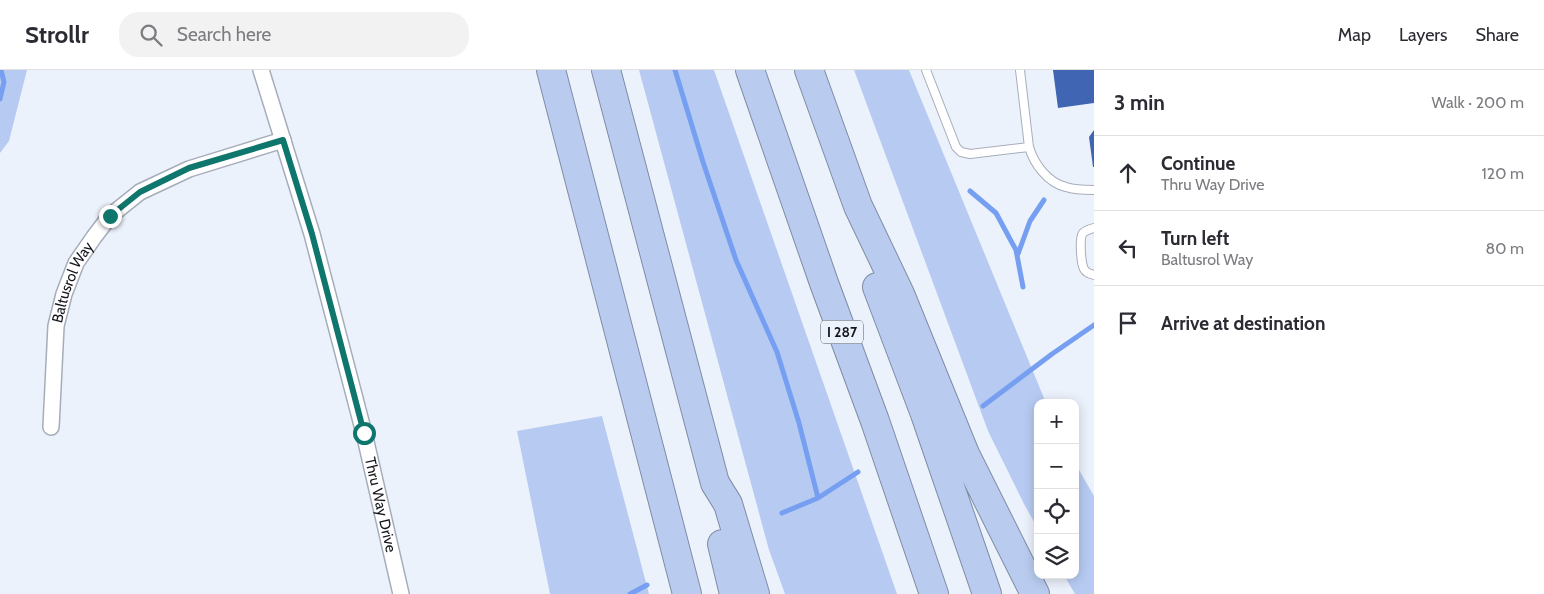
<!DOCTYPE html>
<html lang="en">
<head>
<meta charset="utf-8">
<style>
	:root { --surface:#fff; --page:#f2f2f3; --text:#2b2b33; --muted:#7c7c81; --line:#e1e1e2 }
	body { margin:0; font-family:Cabin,sans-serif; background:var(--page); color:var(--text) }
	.controls { position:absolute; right:15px; bottom:15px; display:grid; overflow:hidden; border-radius:10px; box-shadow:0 2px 12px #0003 }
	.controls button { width:45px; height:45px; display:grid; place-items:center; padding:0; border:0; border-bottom:1px solid var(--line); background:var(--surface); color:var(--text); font:25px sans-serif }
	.stop { position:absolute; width:15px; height:15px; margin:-11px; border:4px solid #0f766e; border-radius:50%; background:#fff }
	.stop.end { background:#0f766e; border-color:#fff; box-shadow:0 1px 5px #0008 }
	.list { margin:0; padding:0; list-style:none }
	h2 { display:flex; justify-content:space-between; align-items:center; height:65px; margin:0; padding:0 20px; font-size:21px }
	h2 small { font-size:16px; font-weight:400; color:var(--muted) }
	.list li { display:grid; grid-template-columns:32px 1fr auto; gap:15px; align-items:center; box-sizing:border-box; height:75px; padding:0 20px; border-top:1px solid var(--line) }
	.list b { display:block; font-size:19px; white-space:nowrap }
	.list p { margin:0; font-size:16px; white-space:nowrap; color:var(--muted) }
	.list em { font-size:16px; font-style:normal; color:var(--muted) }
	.icon { flex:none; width:28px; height:28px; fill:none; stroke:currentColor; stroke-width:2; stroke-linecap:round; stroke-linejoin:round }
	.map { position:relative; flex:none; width:1094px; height:524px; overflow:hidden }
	header { display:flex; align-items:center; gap:30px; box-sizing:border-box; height:70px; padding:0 25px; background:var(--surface); border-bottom:1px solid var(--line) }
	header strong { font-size:24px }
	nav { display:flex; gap:28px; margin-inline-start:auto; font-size:18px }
	.search { width:350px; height:45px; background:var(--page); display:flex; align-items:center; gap:12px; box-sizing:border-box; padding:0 18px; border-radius:20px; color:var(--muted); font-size:19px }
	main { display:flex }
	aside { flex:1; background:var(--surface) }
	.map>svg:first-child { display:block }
</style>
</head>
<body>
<header>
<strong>Strollr</strong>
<div class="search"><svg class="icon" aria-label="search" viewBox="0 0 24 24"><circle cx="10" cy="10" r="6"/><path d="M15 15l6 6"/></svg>Search here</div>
<nav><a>Map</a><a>Layers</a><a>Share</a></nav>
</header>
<main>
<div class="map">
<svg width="1094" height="524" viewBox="0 0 1094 524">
	<rect width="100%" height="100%" fill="#ecf2fc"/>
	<!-- green -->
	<path fill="#b7cbf2" d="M0 0H27L9 71 0 83Z
		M639 0H714L897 524H785L769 480Z
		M854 0H909L1046 333H1038V459L1024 434 988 361Z
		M602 346 649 524H550L517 361Z
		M1075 393 1094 426V524H1075L1064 505H1075Z"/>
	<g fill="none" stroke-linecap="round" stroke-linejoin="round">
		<!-- stream -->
		<path stroke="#769ff2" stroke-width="5" d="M675 0 703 92 736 190 777 282 799 353 818 428
			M0 29 4 12 1 0
			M970 121 996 143 1016 180 1023 217
			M1018 184 1030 151 1044 130
			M983 336 1052 284 1094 255
			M782 443 818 428 858 402
			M630 524 647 515"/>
	</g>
	<!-- building -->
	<path fill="#4065b3" d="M1053 0H1094V33L1058 38Z
		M1094 60V97H1093L1089 67Z"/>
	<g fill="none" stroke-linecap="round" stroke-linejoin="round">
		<defs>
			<path id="service" d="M926 0 956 77 961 82 970 84 1029 77
				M1020 0 1029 77C1034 94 1048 113 1066 117 1075 120 1085 120 1094 120
				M1094 158C1090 159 1086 160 1083 163 1079 168 1081 193 1084 199 1086 203 1090 204 1094 205"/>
			<g id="minor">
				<path id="s1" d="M261 0 312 164 364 363 401 524"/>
				<path id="s2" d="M51 357 56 256 64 224 76 193 94 167 110 146 140 122 189 99 283 70"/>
			</g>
			<path id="motorway" d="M551 0 687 524
				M606 0 715 413 728 434 755 524
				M750 0 824 213 875 351 934 524
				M809 0 858 136 900 224 965 384 1035 524
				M877 217 925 344 987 524
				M722 474 734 524"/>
		</defs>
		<!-- service casing -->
		<use href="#service" stroke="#a6adba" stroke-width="10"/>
		<!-- minor casing -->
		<use href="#minor" stroke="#a6adba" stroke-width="18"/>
		<!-- motorway casing -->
		<use href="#motorway" stroke="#7f8ca5" stroke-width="30"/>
		<!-- service -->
		<use href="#service" stroke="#fff" stroke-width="8"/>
		<!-- minor -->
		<use href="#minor" stroke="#fff" stroke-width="15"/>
		<!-- motorway -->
		<use href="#motorway" stroke="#b9ccef" stroke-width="28"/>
	</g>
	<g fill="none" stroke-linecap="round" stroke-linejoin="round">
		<!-- route -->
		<path stroke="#0f766e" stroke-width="6" d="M110 146 140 122 189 98 283 70 312 164 364 363"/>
	</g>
	<g text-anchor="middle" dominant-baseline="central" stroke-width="4.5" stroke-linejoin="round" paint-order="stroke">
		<!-- shield labels -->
		<rect fill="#ecf2fc" stroke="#55585e" stroke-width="1" x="821" y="250.5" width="42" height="23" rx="4"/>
		<g font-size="14" font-weight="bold" fill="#14161b">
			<text x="842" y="262">I 287</text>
		</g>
		<!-- street labels -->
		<g font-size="15" fill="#14161b" stroke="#ecf2fc">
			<text stroke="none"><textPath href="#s2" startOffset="148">Baltusrol Way</textPath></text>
			<text stroke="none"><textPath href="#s1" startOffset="451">Thru Way Drive</textPath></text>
		</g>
	</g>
</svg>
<div class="controls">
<button>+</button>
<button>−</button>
<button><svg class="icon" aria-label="locate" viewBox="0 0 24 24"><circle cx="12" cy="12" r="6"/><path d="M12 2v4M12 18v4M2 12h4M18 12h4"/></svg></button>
<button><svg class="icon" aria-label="layers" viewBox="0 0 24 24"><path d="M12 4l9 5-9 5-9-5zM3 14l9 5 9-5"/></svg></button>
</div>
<div class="stop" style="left:364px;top:363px"></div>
<div class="stop end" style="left:110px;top:146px"></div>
</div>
<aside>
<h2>3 min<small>Walk · 200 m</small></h2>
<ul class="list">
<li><svg class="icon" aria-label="ahead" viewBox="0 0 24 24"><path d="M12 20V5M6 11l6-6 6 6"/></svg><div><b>Continue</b><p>Thru Way Drive</p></div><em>120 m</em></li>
<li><svg class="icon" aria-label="left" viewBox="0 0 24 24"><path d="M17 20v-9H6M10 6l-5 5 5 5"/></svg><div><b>Turn left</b><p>Baltusrol Way</p></div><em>80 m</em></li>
<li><svg class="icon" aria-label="arrive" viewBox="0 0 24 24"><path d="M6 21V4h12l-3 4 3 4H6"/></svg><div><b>Arrive at destination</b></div></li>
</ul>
</aside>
</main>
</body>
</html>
